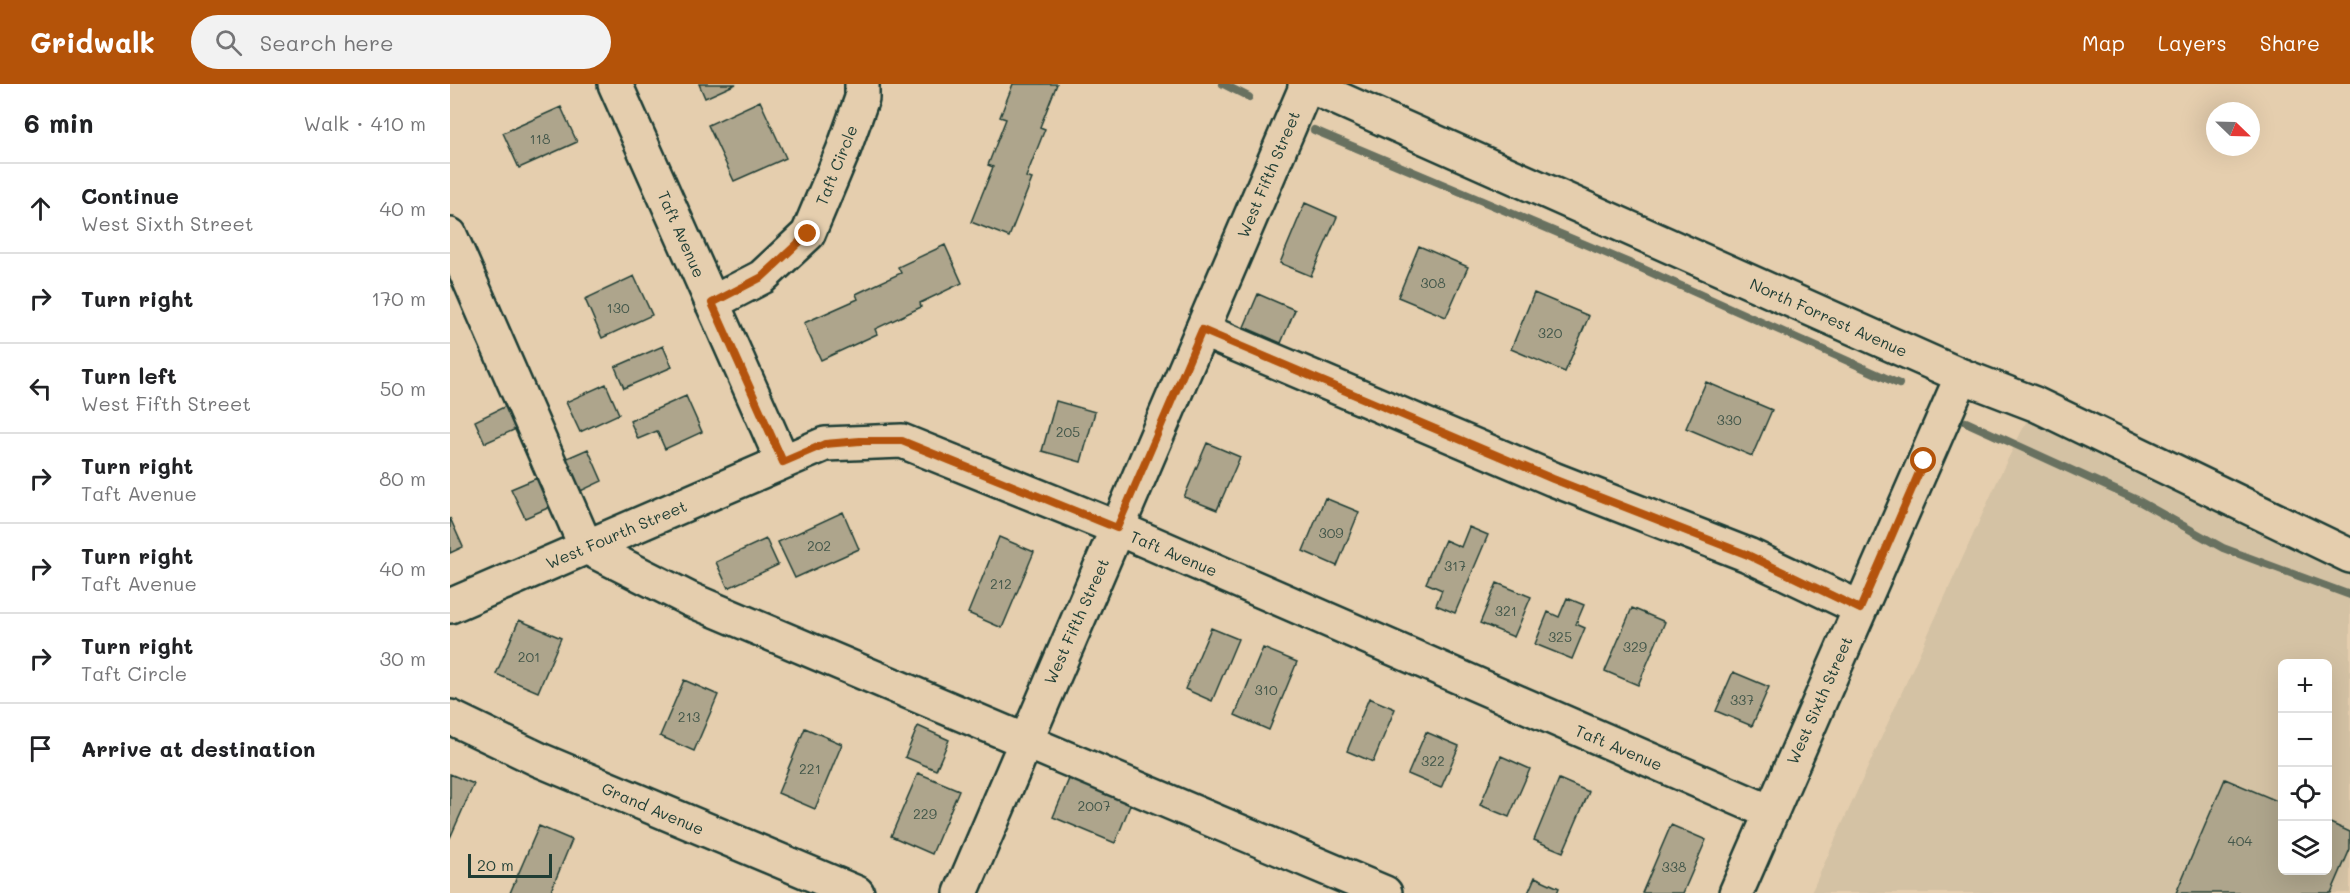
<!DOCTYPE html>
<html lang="en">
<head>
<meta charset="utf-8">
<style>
	:root { --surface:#fff; --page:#f2f2f2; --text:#202124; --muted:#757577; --line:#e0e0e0; --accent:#b45309 }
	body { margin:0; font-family:Mali,sans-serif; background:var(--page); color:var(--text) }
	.controls { position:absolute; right:18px; bottom:18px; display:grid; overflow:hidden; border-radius:9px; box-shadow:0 6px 24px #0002 }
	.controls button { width:54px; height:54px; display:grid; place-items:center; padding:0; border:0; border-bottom:2px solid var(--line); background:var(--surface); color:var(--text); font:30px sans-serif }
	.compass { position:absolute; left:1756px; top:18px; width:54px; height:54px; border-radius:50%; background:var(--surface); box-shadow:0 6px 24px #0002; rotate:113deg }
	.scale { position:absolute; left:18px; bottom:15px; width:84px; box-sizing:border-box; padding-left:6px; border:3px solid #1f3d34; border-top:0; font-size:16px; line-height:21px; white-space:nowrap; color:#1f3d34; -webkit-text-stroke:4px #e5ceae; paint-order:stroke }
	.stop { position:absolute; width:18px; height:18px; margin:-14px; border:4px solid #b45309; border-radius:50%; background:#fff }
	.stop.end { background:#b45309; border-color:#fff; box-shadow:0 2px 6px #0008 }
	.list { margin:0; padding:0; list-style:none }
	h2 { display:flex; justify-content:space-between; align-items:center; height:78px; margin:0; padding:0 24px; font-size:26px }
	h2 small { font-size:20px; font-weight:400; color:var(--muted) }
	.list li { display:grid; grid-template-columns:39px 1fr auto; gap:18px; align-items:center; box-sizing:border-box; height:90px; padding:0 24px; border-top:2px solid var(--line) }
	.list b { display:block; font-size:22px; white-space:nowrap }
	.list p { margin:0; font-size:20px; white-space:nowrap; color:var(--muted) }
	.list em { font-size:20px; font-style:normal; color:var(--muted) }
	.icon { flex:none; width:33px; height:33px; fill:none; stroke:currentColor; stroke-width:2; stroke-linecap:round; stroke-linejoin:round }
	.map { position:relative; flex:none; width:1900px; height:809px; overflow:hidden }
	header { display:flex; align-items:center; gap:36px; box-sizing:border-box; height:84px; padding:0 30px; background:var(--accent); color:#fff }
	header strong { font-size:28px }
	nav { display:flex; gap:33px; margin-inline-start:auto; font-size:21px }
	.search { width:420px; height:54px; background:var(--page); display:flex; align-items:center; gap:15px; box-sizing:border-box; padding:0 21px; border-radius:33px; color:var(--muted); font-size:22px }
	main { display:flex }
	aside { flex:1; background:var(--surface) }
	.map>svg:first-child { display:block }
</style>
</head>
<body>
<header>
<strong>Gridwalk</strong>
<div class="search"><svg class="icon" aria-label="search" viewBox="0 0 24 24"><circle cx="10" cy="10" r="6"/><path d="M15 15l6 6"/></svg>Search here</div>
<nav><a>Map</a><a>Layers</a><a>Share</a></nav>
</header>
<main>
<aside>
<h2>6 min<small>Walk · 410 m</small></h2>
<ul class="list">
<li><svg class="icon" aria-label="ahead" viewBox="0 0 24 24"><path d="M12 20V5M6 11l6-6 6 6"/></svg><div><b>Continue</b><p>West Sixth Street</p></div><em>40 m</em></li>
<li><svg class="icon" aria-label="right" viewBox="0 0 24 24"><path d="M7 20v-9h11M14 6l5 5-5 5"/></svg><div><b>Turn right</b></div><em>170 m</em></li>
<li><svg class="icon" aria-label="left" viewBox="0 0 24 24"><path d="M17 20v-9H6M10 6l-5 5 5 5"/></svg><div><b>Turn left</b><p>West Fifth Street</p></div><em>50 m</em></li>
<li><svg class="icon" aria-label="right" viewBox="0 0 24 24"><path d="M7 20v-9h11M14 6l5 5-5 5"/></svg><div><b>Turn right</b><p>Taft Avenue</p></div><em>80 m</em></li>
<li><svg class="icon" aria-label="right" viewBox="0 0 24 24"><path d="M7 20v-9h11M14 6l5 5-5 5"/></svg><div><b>Turn right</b><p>Taft Avenue</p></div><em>40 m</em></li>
<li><svg class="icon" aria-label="right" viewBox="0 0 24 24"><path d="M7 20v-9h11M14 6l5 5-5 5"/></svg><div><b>Turn right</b><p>Taft Circle</p></div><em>30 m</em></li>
<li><svg class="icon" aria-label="arrive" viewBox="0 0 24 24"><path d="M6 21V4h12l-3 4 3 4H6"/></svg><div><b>Arrive at destination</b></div></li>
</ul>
</aside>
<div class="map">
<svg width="1900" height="809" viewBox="0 0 1900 809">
	<rect width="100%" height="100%" fill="#e5ceae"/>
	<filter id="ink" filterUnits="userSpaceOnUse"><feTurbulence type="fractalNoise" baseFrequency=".0167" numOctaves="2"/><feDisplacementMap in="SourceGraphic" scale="12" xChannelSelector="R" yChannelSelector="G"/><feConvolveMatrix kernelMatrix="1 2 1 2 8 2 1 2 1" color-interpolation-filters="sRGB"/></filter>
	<g filter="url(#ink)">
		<!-- built -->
		<path fill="#d4c2a4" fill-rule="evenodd" d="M1585 320 1900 472V809H1361L1551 389ZM1832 580H1878V786H1832Z"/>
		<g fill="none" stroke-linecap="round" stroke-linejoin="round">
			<!-- stream -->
			<path stroke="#677160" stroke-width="8" d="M773 0 799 13
				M864 46 1191 184 1449 300
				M1516 338 1687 416 1773 464 1900 511"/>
		</g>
		<!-- building -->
		<path fill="#aea58c" stroke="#1f3d34" stroke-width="1.5" d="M249 0H286L255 14Z
			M563 0H607L590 43 595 45 576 93 582 95 559 153 521 138 543 83 538 81 556 35 550 33Z
			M310 17 336 74 284 97 258 41Z
			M111 23 127 58 69 84 53 49Z
			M855 119 887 133 861 192 830 179Z
			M495 161 512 199 470 219 471 223 425 245 427 250 371 276 354 239 408 215 406 210 451 189 448 183Z
			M969 162 1018 183 996 233 948 213Z
			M184 192 202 231 152 254 135 215Z
			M1084 209 1139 232 1115 288 1061 265Z
			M808 210 845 226 831 259 794 243Z
			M213 262 222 283 174 304 165 283Z
			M1256 298 1322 326 1302 372 1236 344Z
			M156 300 169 330 130 348 116 318Z
			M236 312 252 348 215 365 207 347 188 355 180 337Z
			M606 317 645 328 631 378 592 367Z
			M58 321 68 344 35 359 25 337Z
			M757 359 790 373 767 426 734 413Z
			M138 365 152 397 120 412 106 379Z
			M87 394 100 423 75 434 61 405Z
			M875 414 909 428 887 482 853 467Z
			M393 428 409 465 345 494 328 458Z
			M0 434 13 463 0 469Z
			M1019 443 1038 451 1005 529 986 521 992 506 976 499 995 456 1011 463Z
			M549 453 584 468 552 544 518 529Z
			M316 455 328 481 278 504 266 478Z
			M1047 499 1081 513 1064 553 1030 539Z
			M1117 514 1134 521 1126 540 1135 544 1122 575 1085 560 1098 528 1109 533Z
			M1182 524 1215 538 1188 601 1155 587Z
			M69 536 111 554 88 608 46 590Z
			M761 544 788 555 762 617 735 605Z
			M813 564 847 578 819 646 785 631Z
			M1283 588 1319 603 1302 642 1266 627Z
			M234 596 268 611 244 667 210 652Z
			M919 614 945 625 923 678 897 667Z
			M468 642 499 656 486 686 455 673Z
			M355 644 392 660 365 725 328 709Z
			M976 648 1009 662 991 704 958 690Z
			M1051 672 1080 685 1059 733 1030 721Z
			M624 683 685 709 665 759 603 733Z
			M468 689 509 706 482 770 441 752Z
			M0 690 24 700 0 754Z
			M1109 695 1139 708 1113 768 1084 756Z
			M1775 695 1832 719V786H1878V738L1900 748V765L1881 809H1726Z
			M1221 741 1256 756 1233 809H1192Z
			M89 742 122 756 100 809H60Z
			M1085 793 1109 804 1107 809H1078Z"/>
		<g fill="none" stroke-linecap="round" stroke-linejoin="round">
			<defs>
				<path id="minor" d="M165 0 333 378 375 360 452 357 667 444 1320 728
					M0 151 136 463 239 515 935 809
					M262 219 312 193 358 150 393 67 412 14V0
					M752 246 1103 395 1298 471 1410 524
					M0 522 333 378
					M0 633 90 676 407 809
					M511 809 857 1
					M1286 809 1512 292"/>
				<path id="major" d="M855 0 1512 292 1585 320 1900 472"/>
			</defs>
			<!-- minor casing -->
			<use href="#minor" stroke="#1f3d34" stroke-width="38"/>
			<!-- major casing -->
			<use href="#major" stroke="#1f3d34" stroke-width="38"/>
			<!-- minor -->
			<use href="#minor" stroke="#e5ceae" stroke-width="33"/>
			<!-- major -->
			<use href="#major" stroke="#e5ceae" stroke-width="33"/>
		</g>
	</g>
	<g fill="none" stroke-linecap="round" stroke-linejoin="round" filter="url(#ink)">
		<!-- route -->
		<path stroke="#b45309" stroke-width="8" d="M358 150 312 193 262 219 333 378 375 360 410 357H452L667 444 752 246 1103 395 1298 471 1410 525 1474 377"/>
	</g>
	<g text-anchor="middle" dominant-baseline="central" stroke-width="5" stroke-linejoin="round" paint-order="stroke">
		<!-- number labels -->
		<g font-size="14" fill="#43574a">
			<text x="90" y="54">118</text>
			<text x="983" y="198">308</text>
			<text x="168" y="223">130</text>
			<text x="1100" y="248">320</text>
			<text x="1279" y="335">330</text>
			<text x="618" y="347">205</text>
			<text x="881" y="448">309</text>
			<text x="369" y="461">202</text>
			<text x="1005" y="481">317</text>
			<text x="551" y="499">212</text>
			<text x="1056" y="526">321</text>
			<text x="1110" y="552">325</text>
			<text x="1185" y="562">329</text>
			<text x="79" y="572">201</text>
			<text x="816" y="605">310</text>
			<text x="1292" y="615">337</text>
			<text x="239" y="632">213</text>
			<text x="983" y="676">322</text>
			<text x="360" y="684">221</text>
			<text x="644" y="721">2007</text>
			<text x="475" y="729">229</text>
			<text x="1790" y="756">404</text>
			<text x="1224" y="782">338</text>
		</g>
		<!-- street labels -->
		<g font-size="16" fill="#1f3d34" stroke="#e5ceae">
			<text transform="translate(386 81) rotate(-68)">Taft Circle</text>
			<text transform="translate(818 90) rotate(-67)">West Fifth Street</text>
			<text transform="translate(232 150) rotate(66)">Taft Avenue</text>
			<text transform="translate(1379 233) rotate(24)">North Forrest Avenue</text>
			<text transform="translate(166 450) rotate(-23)">West Fourth Street</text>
			<text transform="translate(724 469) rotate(23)">Taft Avenue</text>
			<text transform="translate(626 537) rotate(-66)">West Fifth Street</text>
			<text transform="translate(1369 616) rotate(-66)">West Sixth Street</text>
			<text transform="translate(1169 663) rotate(23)">Taft Avenue</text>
			<text transform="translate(203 724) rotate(23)">Grand Avenue</text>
		</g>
	</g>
</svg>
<div class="controls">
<button>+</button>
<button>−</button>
<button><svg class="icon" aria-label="locate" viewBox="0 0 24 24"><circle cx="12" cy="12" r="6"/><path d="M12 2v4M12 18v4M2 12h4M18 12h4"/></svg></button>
<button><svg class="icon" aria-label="layers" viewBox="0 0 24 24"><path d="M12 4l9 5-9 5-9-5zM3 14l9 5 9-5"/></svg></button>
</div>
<svg class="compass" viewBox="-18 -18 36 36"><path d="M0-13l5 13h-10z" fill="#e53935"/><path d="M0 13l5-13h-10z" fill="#757577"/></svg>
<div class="scale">20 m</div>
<div class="stop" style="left:1474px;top:377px"></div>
<div class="stop end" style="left:358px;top:150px"></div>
</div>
</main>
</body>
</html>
